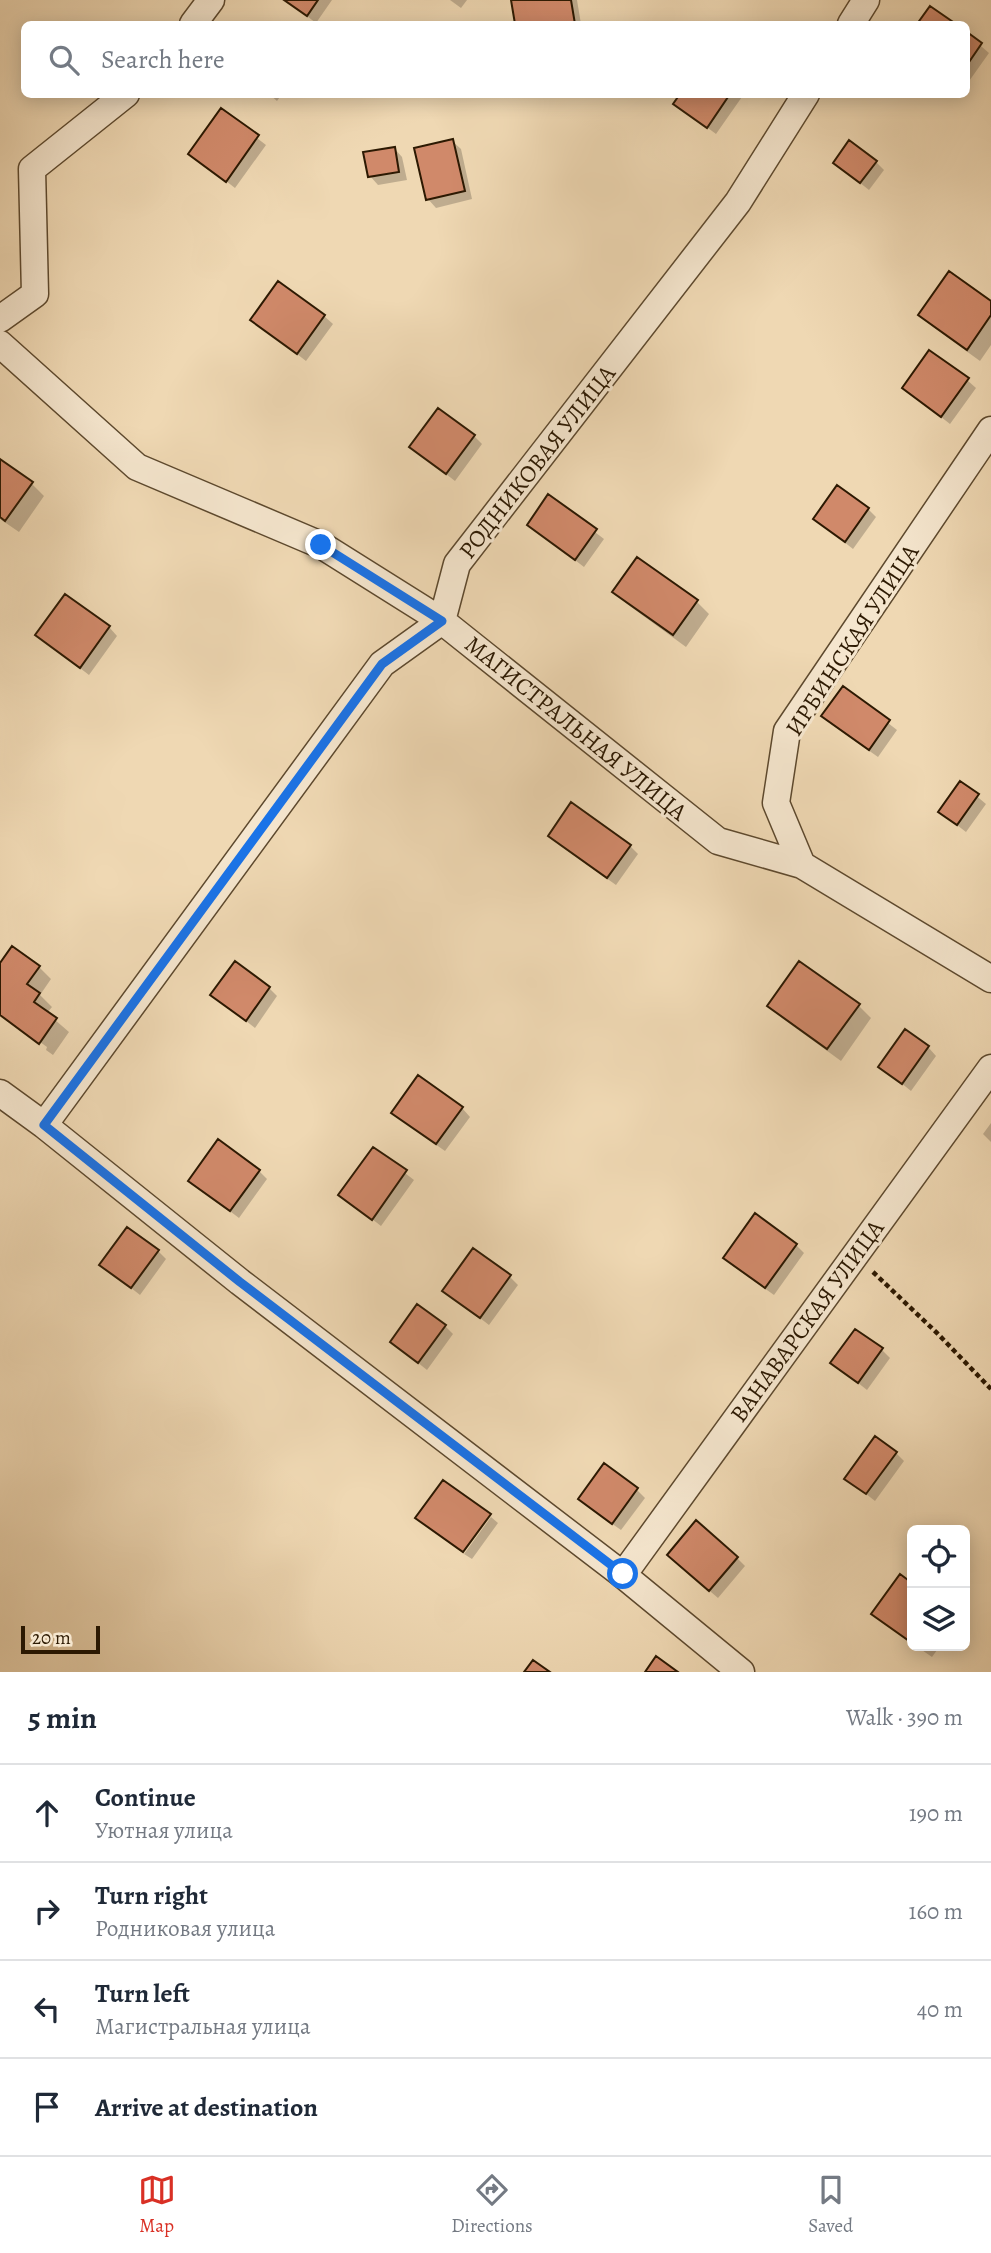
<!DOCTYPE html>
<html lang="en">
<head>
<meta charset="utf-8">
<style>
	:root { --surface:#fff; --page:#f6f6f7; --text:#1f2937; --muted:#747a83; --line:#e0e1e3; --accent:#d93025 }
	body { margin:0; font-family:Alegreya,serif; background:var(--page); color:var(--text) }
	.controls { position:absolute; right:21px; bottom:21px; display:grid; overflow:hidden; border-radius:10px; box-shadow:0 4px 18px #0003 }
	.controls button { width:63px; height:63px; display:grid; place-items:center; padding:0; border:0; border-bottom:2px solid var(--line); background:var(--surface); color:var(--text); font:35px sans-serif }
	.scale { position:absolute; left:21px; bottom:18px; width:79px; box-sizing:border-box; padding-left:7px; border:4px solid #2c1902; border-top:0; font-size:19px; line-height:24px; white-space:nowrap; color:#2c1902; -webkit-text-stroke:5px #f5e6ce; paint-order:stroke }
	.stop { position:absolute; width:21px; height:21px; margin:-16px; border:5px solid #1a73e8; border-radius:50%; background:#fff }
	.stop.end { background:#1a73e8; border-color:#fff; box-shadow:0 2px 7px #0008 }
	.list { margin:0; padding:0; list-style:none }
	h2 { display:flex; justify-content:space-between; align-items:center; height:91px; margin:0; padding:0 28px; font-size:30px }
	h2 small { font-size:23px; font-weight:400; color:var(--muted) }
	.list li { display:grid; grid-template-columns:46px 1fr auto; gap:21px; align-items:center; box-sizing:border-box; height:98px; padding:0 28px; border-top:2px solid var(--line) }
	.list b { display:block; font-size:26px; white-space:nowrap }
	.list p { margin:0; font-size:23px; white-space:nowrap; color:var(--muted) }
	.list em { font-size:23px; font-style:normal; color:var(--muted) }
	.icon { flex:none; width:38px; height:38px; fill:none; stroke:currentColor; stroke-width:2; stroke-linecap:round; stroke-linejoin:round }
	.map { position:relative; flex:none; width:991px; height:1672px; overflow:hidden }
	.search { position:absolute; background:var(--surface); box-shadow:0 4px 18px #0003; left:21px; right:21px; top:21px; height:77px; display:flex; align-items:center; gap:18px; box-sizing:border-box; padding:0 24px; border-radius:10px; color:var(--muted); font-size:26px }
	.sheet { height:483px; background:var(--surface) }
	nav { display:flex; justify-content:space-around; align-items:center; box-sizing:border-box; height:98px; border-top:2px solid var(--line); background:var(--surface); font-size:19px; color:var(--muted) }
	nav a { display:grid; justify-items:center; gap:4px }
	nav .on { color:var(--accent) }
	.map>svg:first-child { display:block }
</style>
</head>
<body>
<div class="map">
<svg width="991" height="1672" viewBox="0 0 991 1672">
	<rect width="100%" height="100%" fill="#efd8b3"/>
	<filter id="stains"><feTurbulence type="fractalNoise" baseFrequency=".00286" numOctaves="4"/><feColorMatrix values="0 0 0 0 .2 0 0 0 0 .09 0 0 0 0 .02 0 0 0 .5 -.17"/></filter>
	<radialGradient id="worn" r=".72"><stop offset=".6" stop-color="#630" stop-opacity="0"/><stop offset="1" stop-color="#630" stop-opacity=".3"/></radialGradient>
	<!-- shadow -->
	<path fill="#0003" d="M286 0H332L316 23Z
		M450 0H467L461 8Z
		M513 0H577L581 24H516Z
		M967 34 989 53 967 84Z
		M269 94H282L277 101Z
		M682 94H744L716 134 676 104Z
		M222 111 266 145 235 188 191 154Z
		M452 141 461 149 472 199 436 208 428 199Z
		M394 148 402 157 407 180 378 185 370 176Z
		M876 162 884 170 869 190 835 163Z
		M278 283 324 316 333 324 306 361 253 320Z
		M991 303V345L980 361 933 327 921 315Z
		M967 380 976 388 950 424 904 388Z
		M474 436 482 444 455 481 411 447Z
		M0 461 32 484 44 496 19 532 0 519Z
		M549 497 604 539 584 567 529 525Z
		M868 509 876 517 853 549 815 519Z
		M637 559 697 602 709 614 686 647 627 604 614 592Z
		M109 627 117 636 89 675 37 635Z
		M843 688 897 730 878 757 831 724 823 716Z
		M961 783 986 804 966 832 940 812Z
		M550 836 630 846 638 854 616 885 558 844Z
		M0 966 39 967 51 979 40 995 52 1007 47 1013 69 1032 53 1055 46 1050 47 1047 0 1013Z
		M269 988 277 996 255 1028 213 995Z
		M858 1005 871 1018 841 1061 782 1018 770 1006Z
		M928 1047 936 1056 911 1091 880 1066Z
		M462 1108 470 1117 445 1151 402 1121 393 1112Z
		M991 1123V1142L983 1134Z
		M374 1149 414 1180 381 1226 341 1195Z
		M259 1171 267 1179 239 1218 190 1181Z
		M796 1245 804 1253 774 1295 733 1266 725 1258Z
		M158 1251 166 1259 140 1295 102 1265Z
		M509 1276 518 1285 489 1325 445 1291Z
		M445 1326 453 1334 427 1370 392 1342Z
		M882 1350 890 1358 867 1390 833 1363Z
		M896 1453 904 1461 875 1501 847 1479Z
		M637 1490 645 1498 621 1530 588 1507Z
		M488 1514 462 1552 418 1518Z
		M491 1517 498 1523 472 1559 464 1554Z
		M737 1558 745 1566 718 1598 677 1563Z
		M916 1646H940L932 1657Z"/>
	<!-- building -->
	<path fill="#d0896a" stroke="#2c1902" stroke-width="2" d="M284 0H318L307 16Z
		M511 0H571L575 24H515Z
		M930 6 956 24H917Z
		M967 32 982 43 967 65Z
		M680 94H730L707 128 673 104Z
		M221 108 259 135 226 182 188 154Z
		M453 139 465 191 426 200 414 148Z
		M849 140 877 161 860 183 833 163Z
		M395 147 399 172 368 177 363 152Z
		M949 271 991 301V315L967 350 918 315Z
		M278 281 325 315 297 354 250 320Z
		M929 350 969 378 941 417 902 388Z
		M438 408 475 435 446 474 409 447Z
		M0 459 33 482 5 521 0 517Z
		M837 485 869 508 845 542 813 519Z
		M548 494 597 529 575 560 527 525Z
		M637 557 698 600 673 635 612 592Z
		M65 594 110 626 80 668 35 635Z
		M843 686 890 720 869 750 821 716Z
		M960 781 979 794 957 825 938 812Z
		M571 802 631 845 607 878 548 836Z
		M12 946 40 966 27 984 40 993 34 1002 57 1018 39 1044 0 1015V963Z
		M235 961 270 987 246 1021 210 995Z
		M799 961 860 1004 827 1049 767 1006Z
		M905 1029 929 1046 902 1084 878 1067Z
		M418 1075 463 1107 436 1144 391 1113Z
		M218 1139 260 1170 230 1211 188 1181Z
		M373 1147 407 1170 372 1220 338 1195Z
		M755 1213 797 1244 765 1288 723 1258Z
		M127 1227 159 1250 131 1288 99 1265Z
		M473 1248 511 1275 480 1318 442 1291Z
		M417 1304 446 1325 418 1363 390 1342Z
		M855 1329 883 1348 858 1383 830 1363Z
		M875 1436 897 1452 866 1494 844 1479Z
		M604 1463 638 1488 612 1524 578 1499Z
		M443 1480 491 1514 463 1552 415 1518Z
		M696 1520 738 1557 709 1591 667 1555Z
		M900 1574 912 1583V1643L871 1614Z
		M656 1656 678 1672H645Z
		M533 1660 550 1672H524Z"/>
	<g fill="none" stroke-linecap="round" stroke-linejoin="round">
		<defs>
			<path id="minor" d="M193 24 211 0
				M851 24 866 0
				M0 319 35 294 32 169 126 94
				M0 344 137 467 321 545 442 621 718 841 802 865 991 979
				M802 865 776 803 787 731 991 430
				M0 1093 44 1125 240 1282 623 1575 741 1672
				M44 1125 382 664 442 621 457 564 738 202 806 94
				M623 1575 991 1068"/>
		</defs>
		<!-- minor casing -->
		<use href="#minor" stroke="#5d492e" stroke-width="29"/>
		<!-- path -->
		<path stroke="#2c1902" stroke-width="4.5" stroke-dasharray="5 3.5" stroke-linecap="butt" d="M873 1272 937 1333 991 1389"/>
		<!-- minor -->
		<use href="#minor" stroke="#f5e6ce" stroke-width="26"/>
	</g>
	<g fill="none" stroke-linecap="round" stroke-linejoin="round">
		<!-- route -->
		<path stroke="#1a73e8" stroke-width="9" d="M321 545 442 621 382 664 44 1125 240 1282 623 1574"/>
	</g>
	<g text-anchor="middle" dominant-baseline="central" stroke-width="6" stroke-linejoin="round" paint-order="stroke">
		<!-- street labels -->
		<g font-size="24" fill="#2c1902" stroke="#f5e6ce">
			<text transform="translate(537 462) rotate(-52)">РОДНИКОВАЯ УЛИЦА</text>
			<text transform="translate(852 640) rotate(-57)">ИРБИНСКАЯ УЛИЦА</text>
			<text transform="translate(576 728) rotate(39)">МАГИСТРАЛЬНАЯ УЛИЦА</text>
			<text transform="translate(807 1321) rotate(-54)">ВАНАВАРСКАЯ УЛИЦА</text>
		</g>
	</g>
	<rect width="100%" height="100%" filter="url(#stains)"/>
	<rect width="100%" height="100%" fill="url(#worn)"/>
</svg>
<div class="controls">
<button><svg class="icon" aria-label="locate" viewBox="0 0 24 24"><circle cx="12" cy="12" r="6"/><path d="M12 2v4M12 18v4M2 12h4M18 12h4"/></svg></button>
<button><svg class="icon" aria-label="layers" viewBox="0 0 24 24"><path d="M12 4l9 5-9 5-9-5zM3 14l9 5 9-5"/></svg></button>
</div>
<div class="scale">20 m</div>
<div class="stop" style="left:623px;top:1574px"></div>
<div class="stop end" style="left:321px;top:545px"></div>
<div class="search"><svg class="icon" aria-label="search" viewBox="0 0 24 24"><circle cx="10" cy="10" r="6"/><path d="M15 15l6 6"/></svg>Search here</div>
</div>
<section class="sheet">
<h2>5 min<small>Walk · 390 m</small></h2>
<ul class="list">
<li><svg class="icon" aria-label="ahead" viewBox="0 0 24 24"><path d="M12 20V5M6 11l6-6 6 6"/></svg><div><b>Continue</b><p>Уютная улица</p></div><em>190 m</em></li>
<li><svg class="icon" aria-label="right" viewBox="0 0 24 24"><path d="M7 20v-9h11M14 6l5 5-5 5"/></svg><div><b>Turn right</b><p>Родниковая улица</p></div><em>160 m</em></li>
<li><svg class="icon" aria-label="left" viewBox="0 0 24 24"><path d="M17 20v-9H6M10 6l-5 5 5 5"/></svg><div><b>Turn left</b><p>Магистральная улица</p></div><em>40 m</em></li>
<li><svg class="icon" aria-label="arrive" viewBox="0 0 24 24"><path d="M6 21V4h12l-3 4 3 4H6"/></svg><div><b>Arrive at destination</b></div></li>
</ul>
</section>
<nav>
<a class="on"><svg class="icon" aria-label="map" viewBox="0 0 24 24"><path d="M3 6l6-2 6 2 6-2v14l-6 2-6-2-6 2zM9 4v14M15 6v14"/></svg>Map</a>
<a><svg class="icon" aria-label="directions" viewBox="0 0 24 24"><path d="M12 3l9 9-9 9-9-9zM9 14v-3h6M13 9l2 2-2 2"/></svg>Directions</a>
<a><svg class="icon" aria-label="saved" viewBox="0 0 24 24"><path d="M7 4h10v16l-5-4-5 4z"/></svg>Saved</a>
</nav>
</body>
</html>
